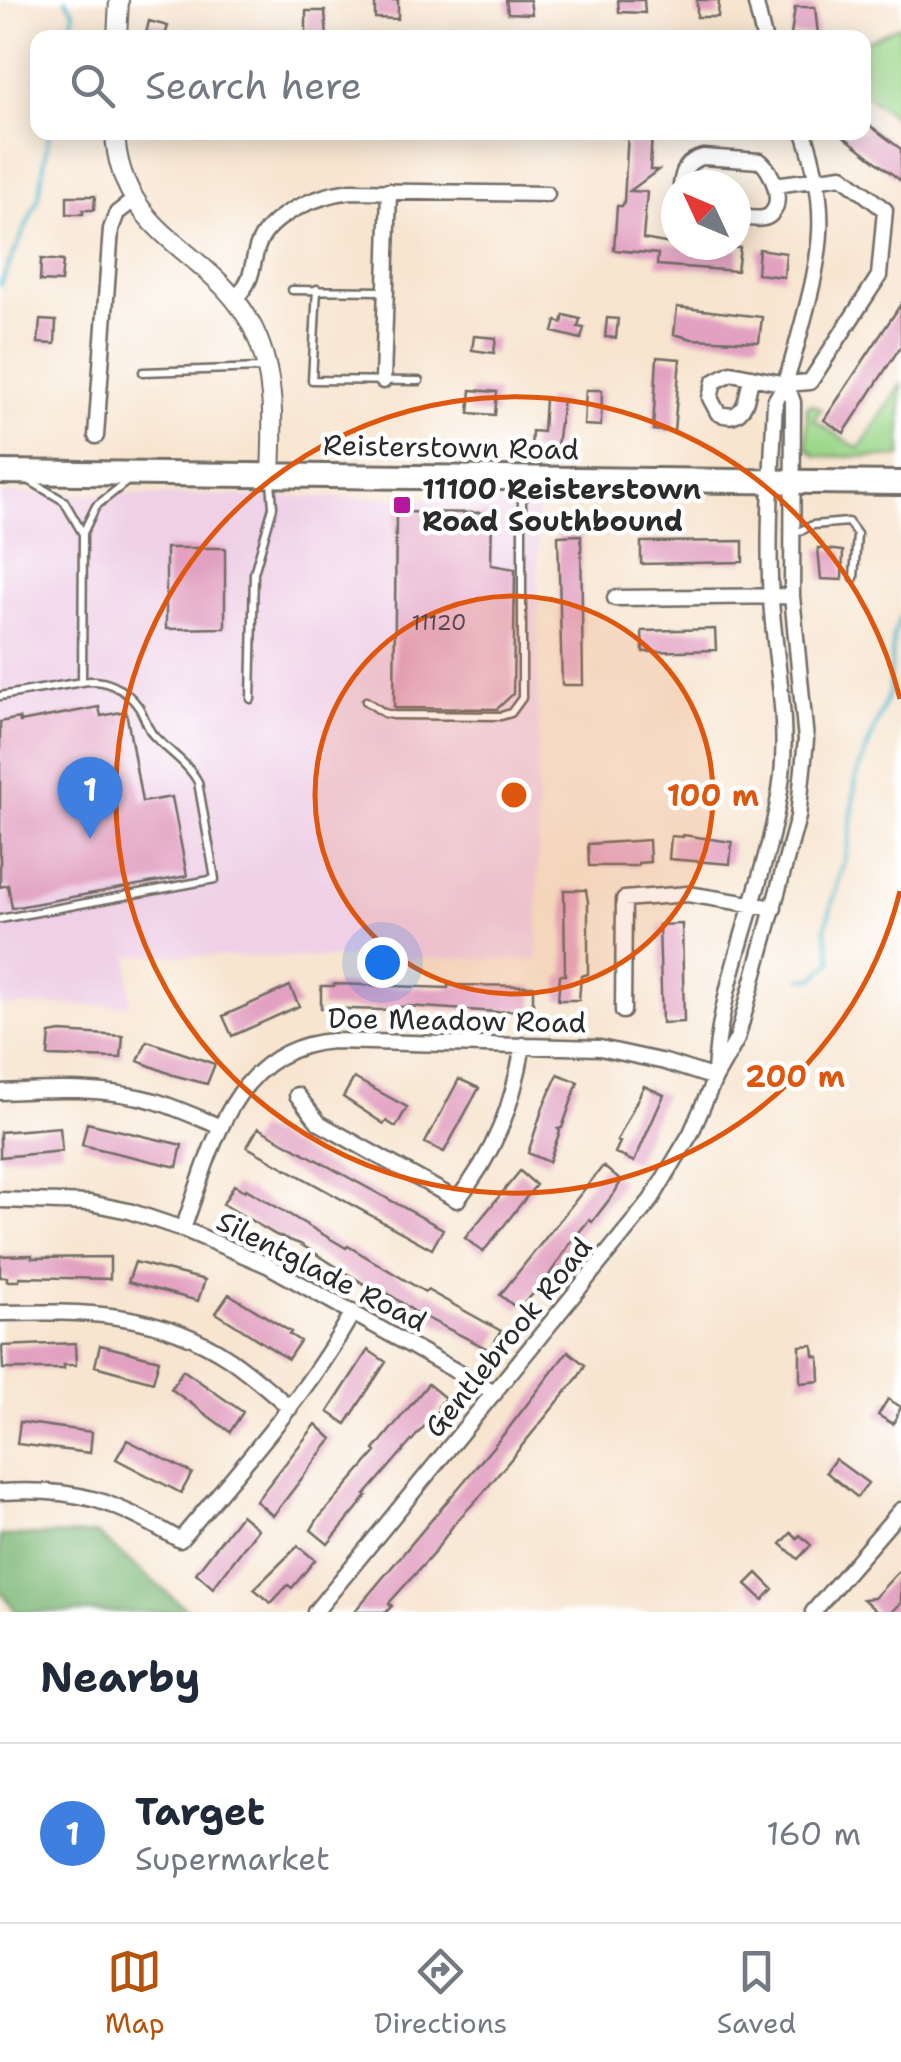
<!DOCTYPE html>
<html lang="en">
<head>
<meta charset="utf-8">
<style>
	:root { --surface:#fff; --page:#f6f6f7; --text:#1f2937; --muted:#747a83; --line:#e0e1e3; --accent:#b45309 }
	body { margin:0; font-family:"Shantell Sans",sans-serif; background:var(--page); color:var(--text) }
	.compass { position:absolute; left:661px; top:170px; width:90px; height:90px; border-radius:50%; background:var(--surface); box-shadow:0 5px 25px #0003; rotate:314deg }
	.you { position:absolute; left:382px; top:962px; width:35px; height:35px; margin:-25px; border:8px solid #fff; border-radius:50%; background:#1a73e8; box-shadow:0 0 0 15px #1a73e833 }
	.badge { display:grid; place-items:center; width:65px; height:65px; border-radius:50%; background:var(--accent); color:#fff; font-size:32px; font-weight:700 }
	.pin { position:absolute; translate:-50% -82px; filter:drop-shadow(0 2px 5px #0008) }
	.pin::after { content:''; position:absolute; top:52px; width:35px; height:30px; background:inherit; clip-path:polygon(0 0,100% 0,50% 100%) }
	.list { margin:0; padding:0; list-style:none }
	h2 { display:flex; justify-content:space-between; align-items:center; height:130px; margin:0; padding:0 40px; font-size:42px }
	h2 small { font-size:32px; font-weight:400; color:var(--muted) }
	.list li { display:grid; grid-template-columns:65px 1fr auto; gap:30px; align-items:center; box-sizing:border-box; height:180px; padding:0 40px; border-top:2px solid var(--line) }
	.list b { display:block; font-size:38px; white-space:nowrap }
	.list p { margin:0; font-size:32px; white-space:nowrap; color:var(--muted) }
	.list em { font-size:32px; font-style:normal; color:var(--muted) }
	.icon { flex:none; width:55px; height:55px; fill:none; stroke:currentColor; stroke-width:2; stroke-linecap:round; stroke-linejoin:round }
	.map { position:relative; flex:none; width:901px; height:1612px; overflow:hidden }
	.search { position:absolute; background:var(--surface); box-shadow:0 5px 25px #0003; left:30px; right:30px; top:30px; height:110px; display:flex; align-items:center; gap:25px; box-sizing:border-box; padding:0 35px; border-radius:20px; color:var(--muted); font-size:38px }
	.sheet { height:310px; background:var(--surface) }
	nav { display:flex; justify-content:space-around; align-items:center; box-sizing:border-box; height:140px; border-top:2px solid var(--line); background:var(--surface); font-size:28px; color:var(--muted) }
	nav a { display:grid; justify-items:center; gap:5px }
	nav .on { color:var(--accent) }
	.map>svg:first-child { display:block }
</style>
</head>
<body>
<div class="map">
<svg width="901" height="1612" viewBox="0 0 901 1612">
	<rect width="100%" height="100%" fill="#fff"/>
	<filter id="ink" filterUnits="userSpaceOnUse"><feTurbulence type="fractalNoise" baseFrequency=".01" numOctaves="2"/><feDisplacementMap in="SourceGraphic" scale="20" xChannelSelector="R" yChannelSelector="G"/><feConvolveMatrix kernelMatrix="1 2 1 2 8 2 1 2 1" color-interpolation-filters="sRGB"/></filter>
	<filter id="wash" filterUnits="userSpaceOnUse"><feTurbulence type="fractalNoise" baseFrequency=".0048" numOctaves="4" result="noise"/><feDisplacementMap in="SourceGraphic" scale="40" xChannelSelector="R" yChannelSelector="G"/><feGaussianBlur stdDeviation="2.25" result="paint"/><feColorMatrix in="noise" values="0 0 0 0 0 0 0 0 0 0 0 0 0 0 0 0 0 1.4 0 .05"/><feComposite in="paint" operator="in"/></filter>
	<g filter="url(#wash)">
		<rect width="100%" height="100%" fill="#f7e5d0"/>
		<!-- built -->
		<path fill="#efd0e7" d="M0 493 538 500V960L129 955 130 1005 0 1006Z"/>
		<!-- green -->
		<path fill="#9cd78a" stroke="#64815a" stroke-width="2.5" d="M901 25V122L864 94V42Z
			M901 385V457L816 456 807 447V406L812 404 821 409 814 420 859 449Z"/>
		<!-- forest -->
		<path fill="#7db876" stroke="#547250" stroke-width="2.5" d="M97 1534 190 1612H16L0 1590V1536Z"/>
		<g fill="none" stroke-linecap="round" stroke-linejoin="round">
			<!-- stream -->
			<path stroke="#4eb9cb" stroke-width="4" d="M66 0 74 12 69 38
				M0 285 39 197 49 132
				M802 979 815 978 832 961 825 929 849 843 856 777 889 692 893 637 901 615"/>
		</g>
		<g id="blocks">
			<!-- building -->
			<path fill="#e2a1c1" d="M375 0H398V19L375 18Z
				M506 0H530L532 14 508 13Z
				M618 0H644L645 13 619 12Z
				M697 0H719L718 17H697Z
				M795 7H815L818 35H791Z
				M306 11H325L327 38H306Z
				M149 21 168 26 164 38H145Z
				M864 121 901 149V181L838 132H864Z
				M628 132H652L650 170H658L630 191 647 192 643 239 676 245 740 248 737 271 657 265 658 254 614 250 617 206H622L624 202Z
				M67 196H95L94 210H83V214H67Z
				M759 249 786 253 784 277 757 274Z
				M41 259 63 261 61 282 40 281Z
				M901 304V346L844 433 824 420Z
				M677 307 762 317 759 342 692 339 674 334Z
				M564 315 580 319 578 327 584 328 581 339 553 332 556 321 562 323Z
				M607 318 618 319 616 338 605 337Z
				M40 320 56 321 55 344 38 343Z
				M474 336 496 338 494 353 472 350Z
				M657 357 680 359 674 432 653 430Z
				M471 390 497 392 495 415 469 413Z
				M586 390H602L601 426 584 425Z
				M545 399 563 400 556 453 531 452 532 431 543 432Z
				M396 512 492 513 491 565 515 569 513 694 497 709 394 708Z
				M581 535 583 685H562L558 536Z
				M743 541V562L641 564V542Z
				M166 548H225V628L166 629Z
				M818 548 843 551 842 580 821 579Z
				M715 629 716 650 643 652 642 631Z
				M99 707 101 716 126 711 142 802 172 797 187 876 12 908 8 885 0 887V722L19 718 20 722Z
				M683 835 732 842 730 864 669 859 671 836 683 837Z
				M649 840 650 862 638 863V866H589L588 844Z
				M564 890H586L588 902V974L581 976 579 1000H558L560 975H565Z
				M682 924 684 1022 662 1023 659 925Z
				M334 984 448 988V985L533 986V1008L497 1012 407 1006 382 1010 321 1008V986H334Z
				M290 986 299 1006 232 1036 223 1016Z
				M61 1032 123 1036 121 1058 48 1056 50 1034Z
				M147 1041 215 1064 207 1084 173 1075 138 1061Z
				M558 1074 578 1082 562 1128 558 1129 560 1131 549 1162 528 1153 543 1107Z
				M354 1078 407 1107 396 1127 386 1121 384 1124 343 1097Z
				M459 1079 479 1088 444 1152 425 1143Z
				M644 1086 664 1095 634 1162 615 1153 620 1142 617 1141Z
				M87 1123 182 1145 177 1167 82 1145Z
				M60 1127 62 1151 0 1157V1132Z
				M258 1128 443 1229 432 1249 247 1147Z
				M603 1166 621 1181 615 1192 592 1222 589 1220 571 1242 544 1283 518 1309 500 1295Z
				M520 1171 536 1185 483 1252 465 1238Z
				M234 1185 245 1191 246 1189 346 1248 348 1246 425 1292 427 1290 501 1331 490 1350 415 1312 380 1288 377 1292 300 1244 276 1235 223 1204Z
				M32 1255V1258L110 1257V1279L20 1277 19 1281H7V1277H0V1256Z
				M135 1262 205 1280 198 1301 128 1282Z
				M229 1294 291 1332 289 1334 300 1341 288 1359 216 1313Z
				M75 1343 76 1365H64V1369H3L2 1346Z
				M100 1345 159 1360 153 1382 95 1366Z
				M813 1345 814 1356 819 1357 820 1381 800 1383V1346Z
				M368 1350 386 1362 346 1424 328 1412Z
				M568 1351 585 1365 579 1376 483 1493 454 1524 434 1553 389 1603 392 1606 386 1612H354L508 1429Z
				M183 1370 243 1412 230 1432 171 1389Z
				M428 1384 445 1398 438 1407 440 1408 365 1495 367 1496 328 1544 311 1530 317 1520 376 1452 374 1450Z
				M888 1399 901 1407 893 1424 878 1415Z
				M20 1422 92 1432 90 1453 17 1444Z
				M316 1424 332 1439 273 1516 256 1501Z
				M127 1440 192 1473 181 1493 116 1459Z
				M835 1459 868 1483 857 1497 826 1472Z
				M241 1515 258 1529 213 1588 196 1573Z
				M791 1533 797 1538 800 1535 811 1545 798 1559 781 1544Z
				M298 1546 315 1560 292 1588 288 1585 271 1603 254 1589Z
				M901 1569V1603L892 1612H877L863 1599 874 1598Z
				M757 1573 773 1589 763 1600 746 1584Z"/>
		</g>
	</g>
	<g filter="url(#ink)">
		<use href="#blocks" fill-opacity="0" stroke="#726c65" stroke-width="2.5"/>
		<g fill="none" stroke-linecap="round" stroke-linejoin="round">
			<defs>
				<path id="service" d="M317 289 312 380 419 381
					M292 290 383 291
					M143 372 262 368
					M83 533 96 506 129 480
					M796 533 813 525 848 522 857 534 854 578
					M0 696 82 682 83 534 64 501 30 481
					M251 699 254 573 273 507 271 481
					M366 701 384 713 393 715 501 716 511 713 522 698V484
					M0 919 215 879 198 782C188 763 167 750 153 735 146 726 145 716 138 706 125 688 104 678 82 682"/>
				<path id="minor" d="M755 0 764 38
					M681 185C683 170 687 161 703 157L760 161C772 170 785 202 770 215 762 222 746 217 736 216
					M235 299C254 279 250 272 257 248 268 214 319 195 351 191L547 194
					M751 377 731 373 714 382 710 398 718 413C745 424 747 398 751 377L786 384 810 382 879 276 885 210 842 176 775 185
					M383 381 389 191
					M96 436 111 229 117 213 134 200
					M615 598 792 596
					M623 1011 624 899 688 894 774 908
					M715 1072C720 970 771 876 782 775 788 715 775 659 771 600 767 534 772 467 775 401 789 379 794 354 801 329 822 252 830 210 804 132
					M0 1092C53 1089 104 1087 155 1101 177 1108 199 1118 221 1127
					M297 1095 319 1123 457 1200C495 1153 513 1105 523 1045
					M0 1200 90 1203 129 1211 183 1229 267 1265 495 1393
					M183 1229C212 1149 232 1048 333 1041L600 1048 665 1062 715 1078
					M0 1313C83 1311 159 1311 230 1359 251 1374 271 1391 290 1408
					M0 1492C79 1487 113 1501 180 1540 241 1467 306 1396 353 1312
					M315 1612 651 1200 691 1133 715 1078 737 1039 798 817 806 740 792 596 793 402 786 384
					M813 1612 901 1510"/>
				<path id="tertiary" d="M117 38 119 0
					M115 132C119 239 217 250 254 330 276 376 273 425 271 475"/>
				<path id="primary" d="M0 472 901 483"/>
			</defs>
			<!-- service casing -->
			<use href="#service" stroke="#726c65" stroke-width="11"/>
			<!-- minor casing -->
			<use href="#minor" stroke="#726c65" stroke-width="19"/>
			<!-- tertiary casing -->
			<use href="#tertiary" stroke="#726c65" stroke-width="22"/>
			<!-- primary casing -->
			<use href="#primary" stroke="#726c65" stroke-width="28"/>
			<!-- service -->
			<use href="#service" stroke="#fff" stroke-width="6"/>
			<!-- minor -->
			<use href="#minor" stroke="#fff" stroke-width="14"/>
			<!-- tertiary -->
			<use href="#tertiary" stroke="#fff" stroke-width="18"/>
			<!-- primary -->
			<use href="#primary" stroke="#fff" stroke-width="22"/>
		</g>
	</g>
	<!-- distance rings -->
	<circle cx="514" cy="795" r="199" fill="#df570e" fill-opacity=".12"/>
	<g fill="none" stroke="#df570e" stroke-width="5">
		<circle cx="514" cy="795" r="199"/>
		<path d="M900 891A398 398 0 1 1 900 699"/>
	</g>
	<!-- markers -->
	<rect fill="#b5179e" stroke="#fff" stroke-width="4" x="392" y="495" width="20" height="20" rx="5"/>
	<g text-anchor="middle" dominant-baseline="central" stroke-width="9" stroke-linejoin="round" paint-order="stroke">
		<!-- number labels -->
		<g font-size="22" fill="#594850">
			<text x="439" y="622">11120</text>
		</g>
		<!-- street labels -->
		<g font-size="28" fill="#2b2b2b" stroke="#fff">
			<text transform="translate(451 447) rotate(1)">Reisterstown Road</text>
			<text transform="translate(457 1020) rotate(1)">Doe Meadow Road</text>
			<text transform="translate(322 1271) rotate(27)">Silentglade Road</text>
			<text transform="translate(508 1337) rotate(-51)">Gentlebrook Road</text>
		</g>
		<!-- poi labels -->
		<g font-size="28" font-weight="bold" fill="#2b2b2b" stroke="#fff" text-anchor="start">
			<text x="422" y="489">11100 Reisterstown<tspan x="422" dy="32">Road Southbound</tspan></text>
		</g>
	</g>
	<circle cx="514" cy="795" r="15" fill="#df570e" stroke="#fff" stroke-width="5"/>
	<g font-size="30" text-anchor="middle" font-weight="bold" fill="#df570e" stroke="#fff" stroke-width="9" stroke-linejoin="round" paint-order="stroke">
		<text x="713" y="806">100 m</text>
		<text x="795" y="1087">200 m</text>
	</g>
</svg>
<svg class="compass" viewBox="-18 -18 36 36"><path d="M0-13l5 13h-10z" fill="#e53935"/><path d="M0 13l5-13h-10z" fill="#747a83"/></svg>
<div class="you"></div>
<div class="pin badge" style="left:90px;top:839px;background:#3f7fe0">1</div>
<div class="search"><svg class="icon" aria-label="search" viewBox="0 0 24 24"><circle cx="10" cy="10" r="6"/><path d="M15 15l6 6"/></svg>Search here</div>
</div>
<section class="sheet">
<h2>Nearby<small></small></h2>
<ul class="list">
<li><span class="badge" style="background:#3f7fe0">1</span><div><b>Target</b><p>Supermarket</p></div><em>160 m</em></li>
</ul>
</section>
<nav>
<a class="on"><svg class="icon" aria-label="map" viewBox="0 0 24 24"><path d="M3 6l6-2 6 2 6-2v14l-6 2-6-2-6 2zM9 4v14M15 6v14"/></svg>Map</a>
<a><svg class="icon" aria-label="directions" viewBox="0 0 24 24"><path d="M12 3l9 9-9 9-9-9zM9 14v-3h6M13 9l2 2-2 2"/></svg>Directions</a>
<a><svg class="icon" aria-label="saved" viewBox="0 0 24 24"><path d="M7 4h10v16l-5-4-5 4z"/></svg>Saved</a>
</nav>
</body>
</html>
